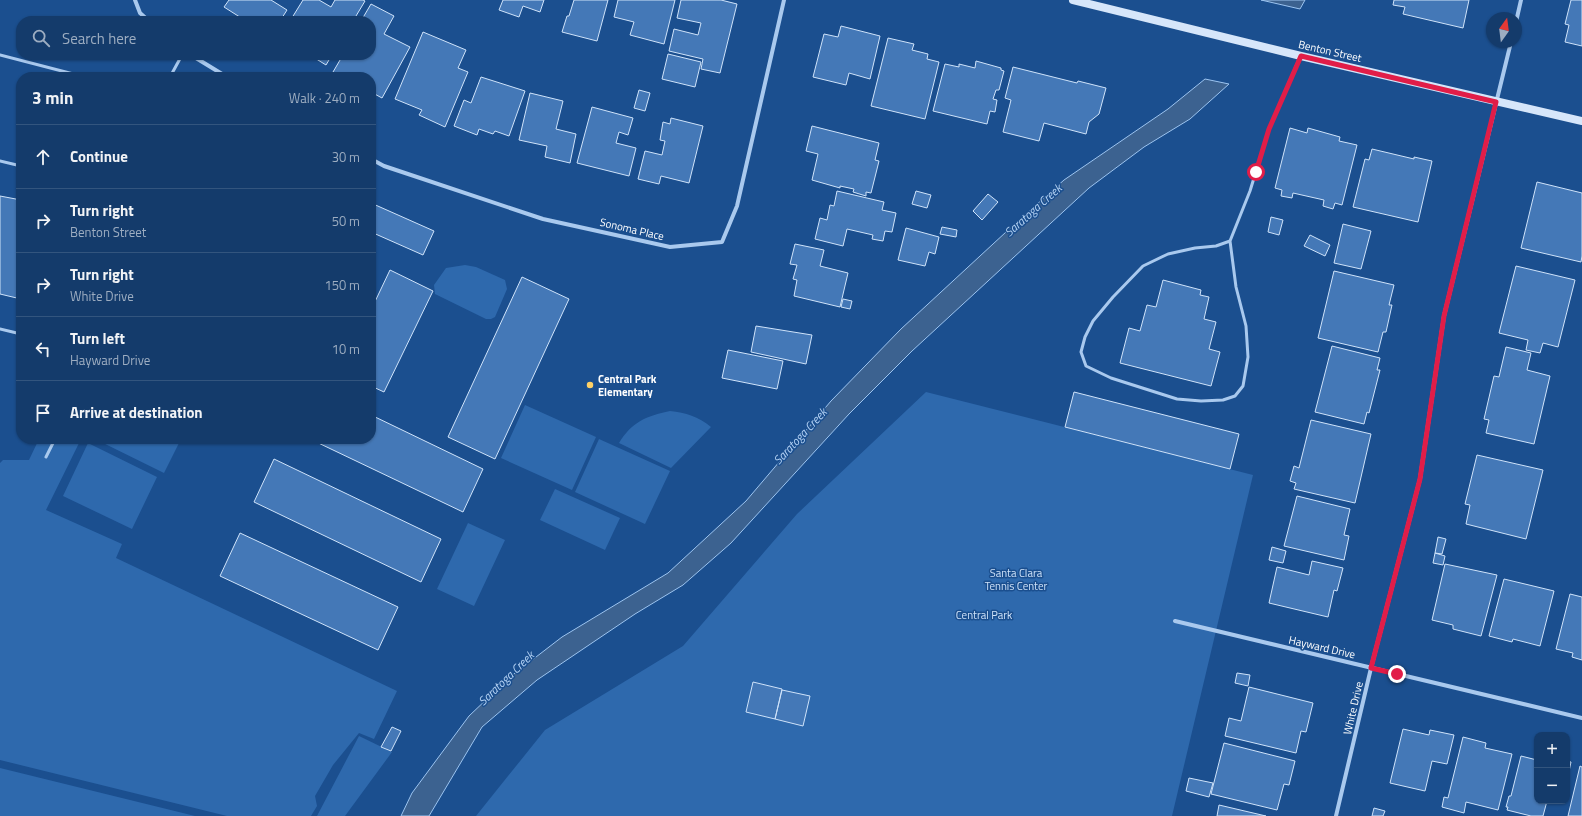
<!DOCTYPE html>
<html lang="en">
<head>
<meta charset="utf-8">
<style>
	:root { --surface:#143b6b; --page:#214673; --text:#f1f3f6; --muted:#9dadc1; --line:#33557e }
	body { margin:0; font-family:"Titillium Web",sans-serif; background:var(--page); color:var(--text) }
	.controls { position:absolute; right:12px; bottom:12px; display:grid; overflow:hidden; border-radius:8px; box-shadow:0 1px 3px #0004 }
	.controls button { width:36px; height:36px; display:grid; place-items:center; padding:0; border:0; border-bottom:1px solid var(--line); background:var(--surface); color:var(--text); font:20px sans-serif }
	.compass { position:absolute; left:1486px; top:12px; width:36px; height:36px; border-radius:50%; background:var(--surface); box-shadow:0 1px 3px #0004; rotate:14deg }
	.stop { position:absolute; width:12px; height:12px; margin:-9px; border:3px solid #e11d48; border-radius:50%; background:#fff }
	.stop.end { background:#e11d48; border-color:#fff; box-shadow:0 1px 4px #0008 }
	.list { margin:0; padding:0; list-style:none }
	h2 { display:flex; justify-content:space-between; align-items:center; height:52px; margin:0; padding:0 16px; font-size:17px }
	h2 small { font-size:13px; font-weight:400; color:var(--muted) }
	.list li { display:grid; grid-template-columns:26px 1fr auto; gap:12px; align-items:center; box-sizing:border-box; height:64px; padding:0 16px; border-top:1px solid var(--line) }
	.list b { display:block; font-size:15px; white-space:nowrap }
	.list p { margin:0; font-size:13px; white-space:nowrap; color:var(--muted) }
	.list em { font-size:13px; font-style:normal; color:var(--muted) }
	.icon { flex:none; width:22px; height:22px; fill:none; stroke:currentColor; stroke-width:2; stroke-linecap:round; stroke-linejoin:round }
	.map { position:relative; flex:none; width:1582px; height:816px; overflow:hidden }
	.search { position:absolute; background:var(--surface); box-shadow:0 1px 3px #0004; left:16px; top:16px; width:360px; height:44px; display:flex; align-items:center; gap:10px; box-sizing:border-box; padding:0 14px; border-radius:16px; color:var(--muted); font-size:15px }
	.panel { position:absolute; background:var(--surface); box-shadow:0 1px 3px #0004; left:16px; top:72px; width:360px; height:372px; border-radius:16px }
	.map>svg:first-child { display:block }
</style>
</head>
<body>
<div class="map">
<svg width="1582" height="816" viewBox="0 0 1582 816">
	<rect width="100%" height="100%" fill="#1b4f8f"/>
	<!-- green -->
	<path fill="#2e69ad" d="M465 265 476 267 505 280 507 289 495 317 491 319H486L435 294 434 285 446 268Z
		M926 392 1253 475 1172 816H476L545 730 683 646 797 514Z
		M525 405 596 437 572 490 501 458Z
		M670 411C686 413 698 416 711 427L671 468 619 443C632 422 646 416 670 411Z
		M39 439H81L46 510 122 544 116 558 397 691 374 739 359 733 333 765 315 796 317 806 311 816H227L0 760V463L3 460H29Z
		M95 439H181L164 473Z
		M599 439 670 471 645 524 575 492Z
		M88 443 157 477 132 529 63 496Z
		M555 489 620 518 605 550 540 520Z
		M468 523 505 540 474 606 437 589Z
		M359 736 392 752 345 816H317Z
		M0 768 195 816H0Z"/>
	<!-- water -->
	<path fill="#3c6290" stroke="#9cc4f0" d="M1261 0H1305L1300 9Z
		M1205 79 1229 84 1190 119 1144 147 1089 188 912 351 849 414 731 543 683 585 635 614 537 680 482 727 429 816H401L412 793 469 716 510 677 562 637 668 573 746 501 831 401 901 329 1019 220 1064 180 1168 109Z"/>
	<!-- building -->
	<path fill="#4478b7" stroke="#cfe3fa" d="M229 0H271L287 10 280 21H246L224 7Z
		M303 0H319L331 7 335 0H363L365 1 353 21H290Z
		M503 0H544L540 12 523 6 519 17 499 10Z
		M574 0H608L597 41 562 32 567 16H569Z
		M618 0H675L664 44 630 35 634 22 614 17Z
		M681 0H721L737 4 720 73 701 69 703 59 669 51 674 29 698 35 701 23 677 18Z
		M1394 0H1469L1463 28 1403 14 1405 7 1393 5Z
		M1571 0H1582V46L1565 42 1569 25 1565 24Z
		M371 4 394 16 384 34 410 47 382 98 371 92V77H343L333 72 343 55H371V21H361Z
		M841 26 880 36 870 79 849 73 846 85 813 77 824 34 838 37Z
		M423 32 466 50 458 68 468 72 445 127 419 115 422 110 395 99Z
		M888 38 914 44 912 50 928 54 927 59 939 62 925 119 871 106Z
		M668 54 701 62 695 87 662 79Z
		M310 55H332L326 65Z
		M976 61 1001 68V70L1004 71 999 90H996L993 99 997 100 995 112 990 111 987 124 933 111 945 64 959 67V64L975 68Z
		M1013 67 1077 83 1078 81 1106 88 1099 114 1089 122 1086 134 1044 123 1039 141 1003 132 1011 100 1005 98Z
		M481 77 525 91 509 136 495 131 493 134 479 129 477 135 454 126 464 100 471 103Z
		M639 90 650 93 645 111 634 108Z
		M530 93 563 101 556 129 576 134 570 163 545 157 547 146 519 140Z
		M592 107 633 118 628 135 619 132 616 143 636 148 629 176 577 163Z
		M671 118 703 126 689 183 661 176 659 184 638 179 645 151 662 155 665 141 660 140 663 122 670 124Z
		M812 126 879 143 875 160 879 161 871 193 866 192V196L853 192 854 189 840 186V188L812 180 818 154 806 151Z
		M1290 128 1307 133 1308 128 1340 137 1339 141 1357 145 1342 205 1335 203 1333 209 1323 206 1324 200 1293 193 1292 198 1281 196 1282 190 1275 188Z
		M1372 149 1414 159V157L1432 161 1418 222 1353 207 1365 159 1369 160Z
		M1537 182 1582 193V256L1581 262 1521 248Z
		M837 191 884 202 882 210 896 213 892 232 885 231 883 241 872 239 873 235 847 229 843 246 815 239 820 218 827 220 830 205 834 206Z
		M916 191 931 195 927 208 912 204Z
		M988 194 998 202 982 220 973 211Z
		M0 196 21 200V299L0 294Z
		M371 203 434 231 423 255 371 232Z
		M1271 217 1283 220 1279 235 1268 232Z
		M1343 224 1371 231 1361 269 1334 263Z
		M942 227 957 230 956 237 940 234Z
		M906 228 939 237 935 254 929 252 925 266 898 260Z
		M1310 235 1330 245 1325 256 1304 246Z
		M795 244 824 250 820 266 848 273 840 307 794 296 797 280 793 279 797 265 790 264Z
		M1516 266 1575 280 1558 347 1543 343 1540 353 1526 350 1528 340 1499 333Z
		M390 270 433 291 384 392 371 386V310Z
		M1334 271 1394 285 1389 305H1392L1386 332H1383L1378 352 1318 338Z
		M522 277 569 299 495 459 448 437Z
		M1163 280 1201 290 1200 295 1209 297 1204 319 1216 322 1209 349 1220 352 1211 386 1120 363 1129 328 1140 331 1147 305 1156 307Z
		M843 299 852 301 850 309 841 307Z
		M756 326 812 335 806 364 751 352Z
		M1332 346 1380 358 1377 370H1380L1369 413 1367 412 1364 424 1315 412Z
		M1506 347 1531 353 1527 370 1550 376 1534 444 1486 433 1489 420 1484 419 1494 376 1499 377Z
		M728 350 783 361 777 389 722 378Z
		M1074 392 1239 434 1230 469 1065 427Z
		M371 415 483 469 463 512 310 439H371Z
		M1311 420 1371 434 1355 503 1294 489 1296 483 1290 481 1294 466 1299 468Z
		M1477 455 1543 470 1526 539 1466 524 1470 505 1465 504Z
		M274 459 441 539 421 582 254 502Z
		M1297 496 1350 509 1344 535 1349 536 1344 560 1284 546Z
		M240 533 398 607 378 650 220 576Z
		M1438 537 1446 539 1442 554 1435 553Z
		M1272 547 1286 551 1283 563 1269 560Z
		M1435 553 1445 556 1443 565 1433 563Z
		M1312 561 1343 568 1337 591 1334 590 1328 617 1269 603 1277 567 1309 575Z
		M1445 564 1497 575 1481 636 1453 629V625L1432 620Z
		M1504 579 1554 591 1540 646 1513 639 1512 642 1489 636Z
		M1570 594 1582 597V660L1572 657 1573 653 1556 649Z
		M1237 673 1250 675 1248 686 1235 683Z
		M753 682 782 689 775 719 746 712Z
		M1249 687 1313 703 1306 732 1301 731 1296 753 1225 736 1229 718 1241 721Z
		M782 690 810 696 803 726 775 719Z
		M392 727 401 731 391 751 381 747Z
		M1403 729 1429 735 1430 730 1454 735 1447 764 1432 761 1425 791 1390 783Z
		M1463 737 1486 743 1485 748 1512 754 1498 810 1466 802 1464 813 1442 807 1444 797 1448 798Z
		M1224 743 1295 761 1289 785 1284 784 1277 810 1211 794Z
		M1521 756 1537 760V801H1547L1543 816H1531L1507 810 1508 807H1506L1509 796H1511Z
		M1567 761 1571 762 1567 781Z
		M1580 766 1582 767V816H1568Z
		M1189 778 1213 783 1209 797 1186 791Z
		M1219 805 1266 816H1217Z
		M1374 808 1385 811 1383 816H1372Z"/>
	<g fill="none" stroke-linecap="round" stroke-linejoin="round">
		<!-- service -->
		<path stroke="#a9c9ee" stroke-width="3" d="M0 55 85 77
			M170 77 182 55
			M215 77 218 72
			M0 161 21 166
			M1230 241 1236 287 1246 326 1248 357 1243 386 1235 396 1223 400 1201 401 1177 399 1111 378 1086 366 1081 352 1085 337 1093 321 1113 297 1143 266 1168 254 1195 248 1216 246 1230 241 1250 191 1269 129 1300 57
			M0 329 21 334
			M46 457 55 439"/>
		<!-- minor -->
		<path stroke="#a9c9ee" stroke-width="4" d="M135 0 140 13 149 21
			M1516 22 1521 0
			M191 55 227 77
			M371 159 384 166 543 219 670 247 722 242 737 206 784 0
			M1175 621 1582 718
			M1336 816 1371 668 1420 479 1444 316 1511 42"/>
		<!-- secondary -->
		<path stroke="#d6e6fa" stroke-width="8" d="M1073 0 1301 56 1582 121"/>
	</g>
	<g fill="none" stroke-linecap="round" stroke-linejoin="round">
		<!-- route -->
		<path stroke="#e11d48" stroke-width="5" d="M1256 172 1269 129 1301 56 1496 102 1444 316 1420 479 1371 668 1397 674"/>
	</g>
	<!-- markers -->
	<circle fill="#ffd166" stroke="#1b4f8f" stroke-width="1.5" cx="590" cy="385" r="4"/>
	<g text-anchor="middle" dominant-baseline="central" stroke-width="3" stroke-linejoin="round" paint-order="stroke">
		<!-- street labels -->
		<g font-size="11" fill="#fff" stroke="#1b4f8f">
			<text transform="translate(1330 51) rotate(13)">Benton Street</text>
			<text transform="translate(632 229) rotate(13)">Sonoma Place</text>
			<text transform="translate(1322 647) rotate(13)">Hayward Drive</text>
			<text transform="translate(1353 708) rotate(-77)">White Drive</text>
		</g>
		<!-- poi labels -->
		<g font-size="11" font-weight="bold" fill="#fff" stroke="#1b4f8f" text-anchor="start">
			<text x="598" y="379">Central Park<tspan x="598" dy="13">Elementary</tspan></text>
		</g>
		<!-- park labels -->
		<g font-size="11" fill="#cfe3fa" stroke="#1b4f8f">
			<text x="1016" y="573">Santa Clara<tspan x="1016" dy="13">Tennis Center</tspan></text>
			<text x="984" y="615">Central Park</text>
		</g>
		<!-- water labels -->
		<g font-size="12" font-style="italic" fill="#b5d3f5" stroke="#1b4f8f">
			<text transform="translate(1033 210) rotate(-42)">Saratoga Creek</text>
			<text transform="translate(800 436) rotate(-47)">Saratoga Creek</text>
			<text transform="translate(506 678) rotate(-44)">Saratoga Creek</text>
		</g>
	</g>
</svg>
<div class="controls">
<button>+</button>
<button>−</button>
</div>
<svg class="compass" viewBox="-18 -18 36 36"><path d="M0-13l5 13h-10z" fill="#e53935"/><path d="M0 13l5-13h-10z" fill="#9dadc1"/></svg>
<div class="stop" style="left:1256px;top:172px"></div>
<div class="stop end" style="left:1397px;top:674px"></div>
<div class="search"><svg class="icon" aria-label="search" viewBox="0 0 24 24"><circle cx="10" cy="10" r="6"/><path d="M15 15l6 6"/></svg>Search here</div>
<section class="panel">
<h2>3 min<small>Walk · 240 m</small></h2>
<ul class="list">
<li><svg class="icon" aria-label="ahead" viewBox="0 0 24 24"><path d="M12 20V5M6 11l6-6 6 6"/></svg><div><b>Continue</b></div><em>30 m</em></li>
<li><svg class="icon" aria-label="right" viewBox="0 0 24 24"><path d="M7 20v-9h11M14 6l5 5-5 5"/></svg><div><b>Turn right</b><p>Benton Street</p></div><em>50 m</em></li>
<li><svg class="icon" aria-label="right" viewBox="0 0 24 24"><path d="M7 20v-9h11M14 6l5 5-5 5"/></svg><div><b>Turn right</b><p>White Drive</p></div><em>150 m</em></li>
<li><svg class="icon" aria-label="left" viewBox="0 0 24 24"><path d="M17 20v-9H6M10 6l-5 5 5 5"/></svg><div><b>Turn left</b><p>Hayward Drive</p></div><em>10 m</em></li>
<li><svg class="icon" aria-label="arrive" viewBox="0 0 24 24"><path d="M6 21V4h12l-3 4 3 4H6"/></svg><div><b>Arrive at destination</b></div></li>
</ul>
</section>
</div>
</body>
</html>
